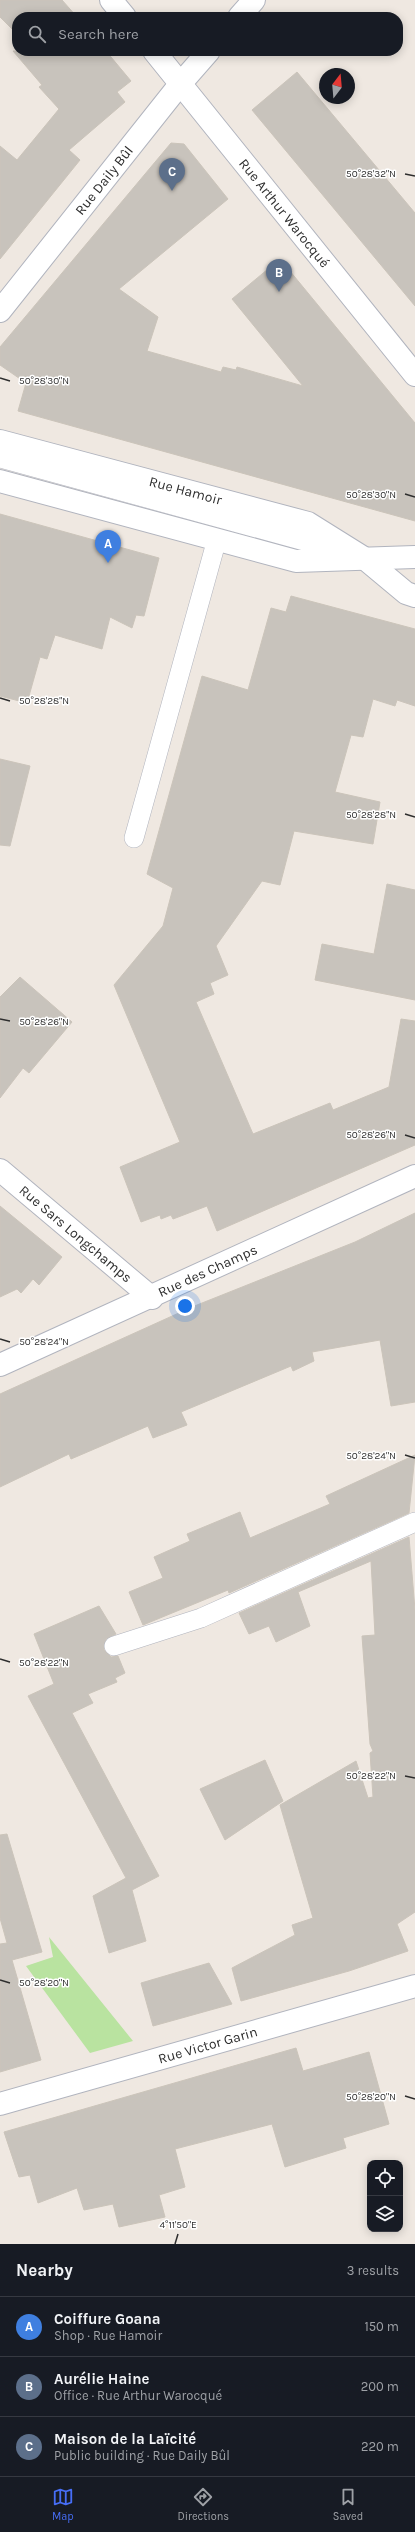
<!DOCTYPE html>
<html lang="en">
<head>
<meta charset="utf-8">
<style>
	:root { --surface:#171b24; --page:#20242c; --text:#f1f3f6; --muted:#9ea1a6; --line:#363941; --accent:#476ef6 }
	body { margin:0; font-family:Karla,sans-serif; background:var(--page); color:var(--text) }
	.controls { position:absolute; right:12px; bottom:12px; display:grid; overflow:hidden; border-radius:8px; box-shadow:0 2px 10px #0003 }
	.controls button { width:36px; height:36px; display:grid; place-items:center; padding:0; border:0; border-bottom:1px solid var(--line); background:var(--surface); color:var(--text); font:20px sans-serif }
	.compass { position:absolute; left:319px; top:68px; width:36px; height:36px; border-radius:50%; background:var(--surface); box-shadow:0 2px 10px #0003; rotate:16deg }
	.you { position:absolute; left:185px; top:1306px; width:14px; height:14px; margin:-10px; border:3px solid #fff; border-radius:50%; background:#1a73e8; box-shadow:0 0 0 6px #1a73e833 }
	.badge { display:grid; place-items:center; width:26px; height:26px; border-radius:50%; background:var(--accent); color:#fff; font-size:13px; font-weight:700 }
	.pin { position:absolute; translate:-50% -33px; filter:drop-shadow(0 1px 2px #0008) }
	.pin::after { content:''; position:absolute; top:21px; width:14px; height:12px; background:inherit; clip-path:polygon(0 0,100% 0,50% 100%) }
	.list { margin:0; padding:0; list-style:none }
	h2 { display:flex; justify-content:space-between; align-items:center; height:52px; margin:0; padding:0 16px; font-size:17px }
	h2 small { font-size:13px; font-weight:400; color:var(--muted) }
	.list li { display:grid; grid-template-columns:26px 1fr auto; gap:12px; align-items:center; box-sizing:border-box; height:60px; padding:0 16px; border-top:1px solid var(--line) }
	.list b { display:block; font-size:15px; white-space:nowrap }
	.list p { margin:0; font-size:13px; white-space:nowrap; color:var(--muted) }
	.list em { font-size:13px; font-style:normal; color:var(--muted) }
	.icon { flex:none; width:22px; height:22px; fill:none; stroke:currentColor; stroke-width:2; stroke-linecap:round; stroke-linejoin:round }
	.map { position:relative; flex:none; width:415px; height:2244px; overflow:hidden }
	.search { position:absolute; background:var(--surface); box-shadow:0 2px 10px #0003; left:12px; right:12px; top:12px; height:44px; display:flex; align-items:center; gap:10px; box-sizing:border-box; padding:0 14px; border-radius:16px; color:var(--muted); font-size:15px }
	.sheet { height:232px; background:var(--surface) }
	nav { display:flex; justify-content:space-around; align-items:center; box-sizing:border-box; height:56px; border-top:1px solid var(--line); background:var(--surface); font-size:11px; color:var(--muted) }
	nav a { display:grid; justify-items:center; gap:2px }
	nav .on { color:var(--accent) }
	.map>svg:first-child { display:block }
</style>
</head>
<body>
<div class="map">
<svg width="415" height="2244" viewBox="0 0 415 2244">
	<rect width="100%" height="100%" fill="#efe8e1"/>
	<!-- green -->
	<path fill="#b9e3a0" d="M49 1937 133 2041 90 2053 26 1966 53 1957Z"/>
	<!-- building -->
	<path fill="#c8c3bc" stroke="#cbc4ba" d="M0 0H62L77 17H17V34L0 17Z
		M13 51H106L131 81 117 92 125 102 69 150 80 160 0 259V146L17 160 59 109 39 87 42 85Z
		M297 72 415 213V306L252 110Z
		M171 143 184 144 228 199 119 289 158 317 147 351 221 372 223 367 236 370 237 367 303 386 232 299 280 259 415 423V521L18 411 26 383 0 365V347Z
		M0 514 159 558 144 616 136 615 132 628 110 617 102 649 55 635 47 659 40 657 27 703 0 696Z
		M291 596 415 629V706L397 700 395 706 373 699 363 737 351 735 335 792 380 802 373 844 294 831 280 885 262 881 216 946 228 975 210 983 214 994 196 1002 253 1134 330 1103 333 1110 389 1087 401 1019 415 1021V1145L217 1231 207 1206 173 1219 171 1215 161 1219 160 1215 141 1222 120 1167 180 1142 114 985 163 926 173 888 147 874 202 676 248 690 271 608 286 612Z
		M0 759 30 766 10 846 0 845Z
		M387 884 415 890V1000L315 980 322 944 374 954Z
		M20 977 72 1022 29 1073 23 1068 0 1098V997Z
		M0 1206 62 1257 39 1285 33 1279 21 1293 17 1289 0 1297Z
		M415 1213V1402L391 1406 380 1340 312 1352 314 1361 293 1371 291 1366 181 1412 187 1425 153 1438 148 1426 71 1459 69 1454 0 1487V1394L192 1307 355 1242Z
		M415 1455 409 1513 229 1593 228 1590 143 1625 129 1592 163 1578 154 1557 190 1541 187 1534 240 1512 250 1538 330 1504 326 1496Z
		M409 1537 415 1610V1912L397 1924 408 1951 349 1971 241 2001 232 1968 295 1935 292 1925 313 1918 280 1805 356 1761 368 1798 373 1797 370 1753 373 1751 370 1744 362 1636 375 1635 371 1561 298 1592 310 1626 276 1642 269 1626 249 1634 239 1613Z
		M99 1606 116 1634 106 1639 104 1650 111 1657 118 1656 125 1673 115 1678 117 1682 88 1694 93 1703 72 1713 159 1876 132 1890 146 1941 109 1953 93 1896 126 1878 28 1696 54 1684 34 1634Z
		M265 1760 283 1801 225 1840 200 1789Z
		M7 1834 42 1952 12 1960 41 2060 0 2072V1944L7 1943 0 1918V1835Z
		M209 1963 232 2004 153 2026 141 1983Z
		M296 2048 303 2071 369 2052 389 2124 343 2138 346 2148 285 2167 272 2124 175 2149 185 2187 159 2195 165 2217 119 2227 113 2204 84 2210 77 2188 38 2203 30 2175 19 2177 4 2132Z"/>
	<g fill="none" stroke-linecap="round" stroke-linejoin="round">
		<defs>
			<path id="lane" d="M0 458 352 554
				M134 838 217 539
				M114 1646 201 1618 415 1522"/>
			<g id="street">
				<path d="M111 0 125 17"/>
				<path d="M239 17 254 0"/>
				<path id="s1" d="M154 51 415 375"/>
				<path id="s2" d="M0 311 181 83 209 51"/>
				<path id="s3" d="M0 1170 152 1298"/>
				<path id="s4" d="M0 1365 415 1176"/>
				<path id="s5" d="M0 2104 415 1986"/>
			</g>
			<g id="secondary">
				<path id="s6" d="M0 441 308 523 364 558 406 593 415 596"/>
				<path d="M0 481 296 561 415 557"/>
			</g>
		</defs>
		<!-- lane casing -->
		<use href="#lane" stroke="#b1b4be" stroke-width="20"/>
		<!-- street casing -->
		<use href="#street" stroke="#b1b4be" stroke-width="24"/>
		<!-- secondary casing -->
		<use href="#secondary" stroke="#b1b4be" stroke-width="24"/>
		<!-- lane -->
		<use href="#lane" stroke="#fff" stroke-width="19"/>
		<!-- street -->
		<use href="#street" stroke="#fff" stroke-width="22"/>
		<!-- secondary -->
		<use href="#secondary" stroke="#fff" stroke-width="22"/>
	</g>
	<!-- ticks -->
	<path fill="none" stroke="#2e2e2e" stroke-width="1.5" d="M405 174 415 176M0 378 10 381M405 494 415 497M0 698 10 701M405 814 415 817M0 1019 10 1021M405 1135 415 1138M0 1339 10 1342M405 1455 415 1458M0 1659 10 1662M405 1776 415 1778M0 1980 10 1983M405 2096 415 2099M175 2244 178 2234"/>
	<g text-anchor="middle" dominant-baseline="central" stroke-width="3" stroke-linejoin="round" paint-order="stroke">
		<!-- street labels -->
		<g font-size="14" fill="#2e2e2e" stroke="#fff">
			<text stroke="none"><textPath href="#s2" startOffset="167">Rue Daily Bûl</textPath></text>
			<text stroke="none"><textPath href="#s1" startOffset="208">Rue Arthur Warocqué</textPath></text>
			<text stroke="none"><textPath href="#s6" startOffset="192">Rue Hamoir</textPath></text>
			<text stroke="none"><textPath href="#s3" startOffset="99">Rue Sars Longchamps</textPath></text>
			<text stroke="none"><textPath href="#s4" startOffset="228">Rue des Champs</textPath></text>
			<text stroke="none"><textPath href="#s5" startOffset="216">Rue Victor Garin</textPath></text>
		</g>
	</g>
	<g font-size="10" text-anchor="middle" fill="#2e2e2e" stroke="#fff" stroke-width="3" stroke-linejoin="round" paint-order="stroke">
		<text x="371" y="177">50°28'32"N</text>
		<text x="44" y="384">50°28'30"N</text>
		<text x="371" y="498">50°28'30"N</text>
		<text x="44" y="704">50°28'28"N</text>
		<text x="371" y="818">50°28'28"N</text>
		<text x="44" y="1025">50°28'26"N</text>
		<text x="371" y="1138">50°28'26"N</text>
		<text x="44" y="1345">50°28'24"N</text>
		<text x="371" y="1459">50°28'24"N</text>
		<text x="44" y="1666">50°28'22"N</text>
		<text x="371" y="1779">50°28'22"N</text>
		<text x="44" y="1986">50°28'20"N</text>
		<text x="371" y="2100">50°28'20"N</text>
		<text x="178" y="2228">4°11'50"E</text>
	</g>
</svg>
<div class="controls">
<button><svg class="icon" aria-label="locate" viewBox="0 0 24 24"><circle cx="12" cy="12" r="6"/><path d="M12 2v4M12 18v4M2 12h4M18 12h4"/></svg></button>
<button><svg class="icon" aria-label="layers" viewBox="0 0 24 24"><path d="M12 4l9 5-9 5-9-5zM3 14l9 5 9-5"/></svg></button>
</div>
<svg class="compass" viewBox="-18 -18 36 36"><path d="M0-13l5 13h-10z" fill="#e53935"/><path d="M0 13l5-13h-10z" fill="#9ea1a6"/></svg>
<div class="you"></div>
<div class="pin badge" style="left:108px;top:563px;background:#3f7fe0">A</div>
<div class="pin badge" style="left:279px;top:292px;background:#5c6f8a">B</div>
<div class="pin badge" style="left:172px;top:191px;background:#5c6f8a">C</div>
<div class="search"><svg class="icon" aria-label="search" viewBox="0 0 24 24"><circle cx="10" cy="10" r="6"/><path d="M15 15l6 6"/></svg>Search here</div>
</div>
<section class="sheet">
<h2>Nearby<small>3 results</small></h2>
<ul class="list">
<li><span class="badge" style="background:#3f7fe0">A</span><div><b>Coiffure Goana</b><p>Shop · Rue Hamoir</p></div><em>150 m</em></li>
<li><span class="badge" style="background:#5c6f8a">B</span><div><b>Aurélie Haine</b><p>Office · Rue Arthur Warocqué</p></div><em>200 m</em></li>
<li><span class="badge" style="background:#5c6f8a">C</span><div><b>Maison de la Laïcité</b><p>Public building · Rue Daily Bûl</p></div><em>220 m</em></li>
</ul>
</section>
<nav>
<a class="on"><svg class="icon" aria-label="map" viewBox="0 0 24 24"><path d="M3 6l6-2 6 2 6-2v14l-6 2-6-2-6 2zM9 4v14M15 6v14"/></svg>Map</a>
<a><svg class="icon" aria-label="directions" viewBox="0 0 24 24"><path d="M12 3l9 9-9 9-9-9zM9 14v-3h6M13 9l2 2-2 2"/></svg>Directions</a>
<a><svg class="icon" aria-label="saved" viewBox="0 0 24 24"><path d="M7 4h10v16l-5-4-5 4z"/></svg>Saved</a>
</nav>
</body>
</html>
